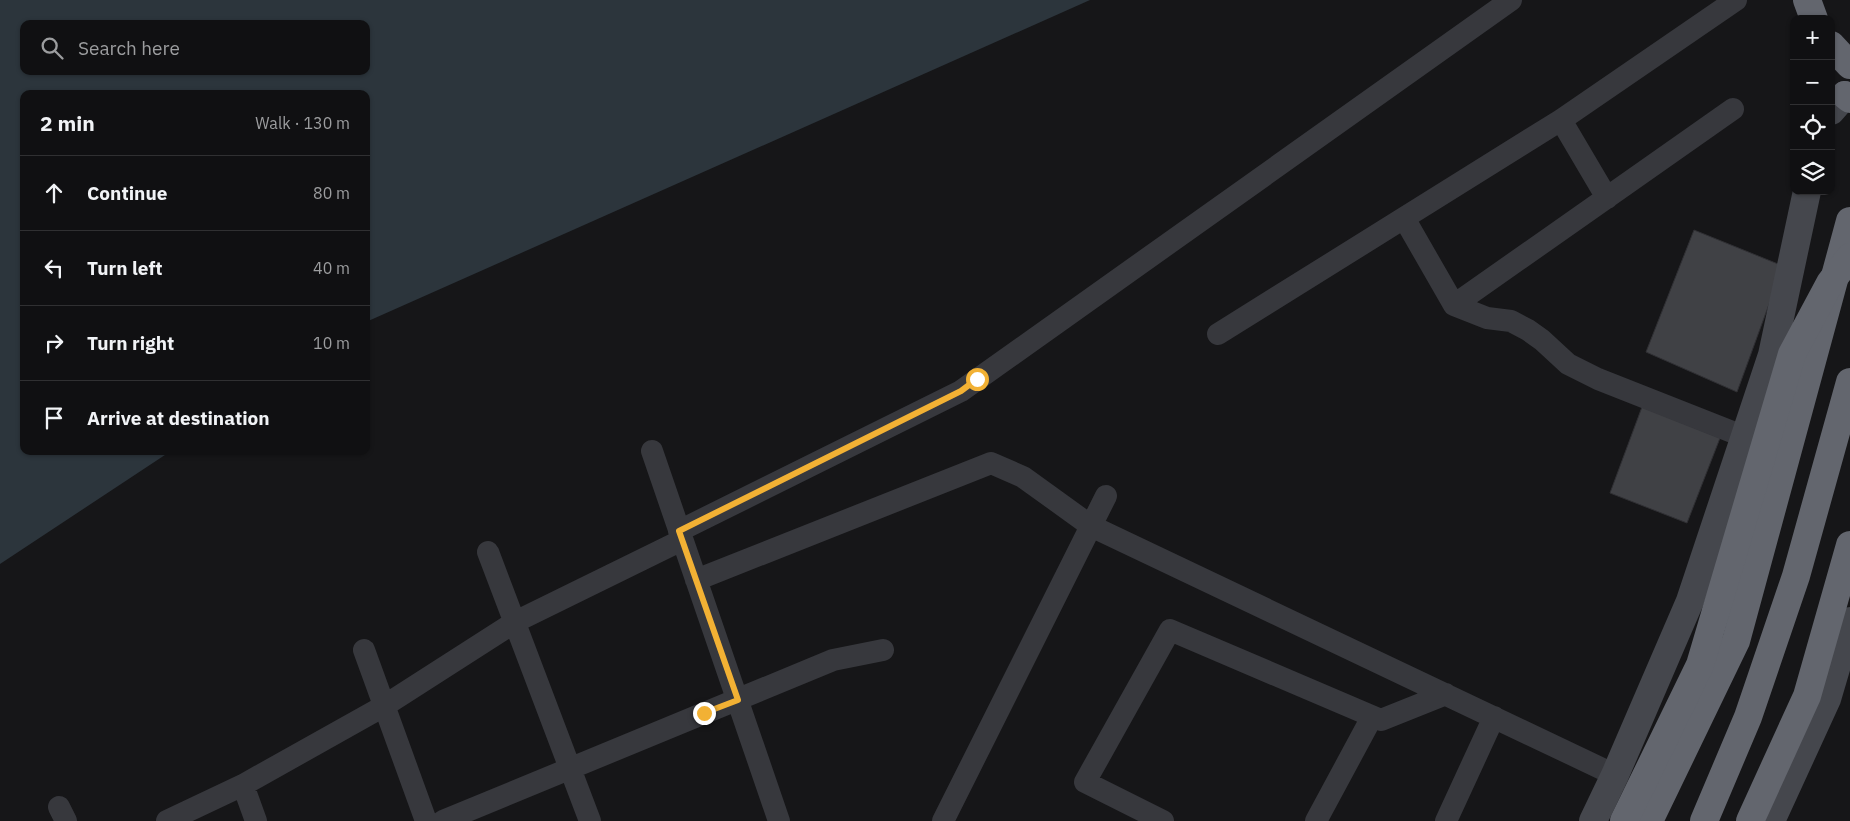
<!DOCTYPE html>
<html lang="en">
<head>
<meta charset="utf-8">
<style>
	:root { --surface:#101012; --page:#19191b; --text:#f1f3f6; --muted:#9c9d9f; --line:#303032 }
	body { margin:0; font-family:"IBM Plex Sans",sans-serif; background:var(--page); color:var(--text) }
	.controls { position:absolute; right:15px; top:15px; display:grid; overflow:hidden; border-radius:10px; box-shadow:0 1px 4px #0004 }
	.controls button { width:45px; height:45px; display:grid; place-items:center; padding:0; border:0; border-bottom:1px solid var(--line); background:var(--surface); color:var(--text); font:25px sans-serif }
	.stop { position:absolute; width:15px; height:15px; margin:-11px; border:4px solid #f2b134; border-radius:50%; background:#fff }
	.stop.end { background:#f2b134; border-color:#fff; box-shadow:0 1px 5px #0008 }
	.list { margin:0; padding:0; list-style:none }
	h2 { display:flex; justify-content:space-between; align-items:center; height:65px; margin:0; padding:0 20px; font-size:21px }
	h2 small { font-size:16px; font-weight:400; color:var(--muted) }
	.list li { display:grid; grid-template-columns:32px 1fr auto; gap:15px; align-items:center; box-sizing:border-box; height:75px; padding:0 20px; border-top:1px solid var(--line) }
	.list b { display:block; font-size:19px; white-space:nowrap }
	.list em { font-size:16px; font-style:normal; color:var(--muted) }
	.icon { flex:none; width:28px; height:28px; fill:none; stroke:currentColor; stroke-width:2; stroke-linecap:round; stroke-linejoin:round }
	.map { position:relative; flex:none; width:1850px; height:821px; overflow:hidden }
	.search { position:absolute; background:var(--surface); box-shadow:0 1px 4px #0004; left:20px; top:20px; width:350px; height:55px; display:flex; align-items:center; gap:12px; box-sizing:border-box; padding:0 18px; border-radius:10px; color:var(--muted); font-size:19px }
	.panel { position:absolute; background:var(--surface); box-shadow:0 1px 4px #0004; left:20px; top:90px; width:350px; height:365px; border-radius:10px }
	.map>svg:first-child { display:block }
</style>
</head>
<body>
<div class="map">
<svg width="1850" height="821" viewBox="0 0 1850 821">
	<rect width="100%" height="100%" fill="#161618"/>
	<!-- water -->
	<path fill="#2c353c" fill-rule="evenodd" d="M0 0H1090L366 322V94H24V451H171L0 564ZM24 24H366V71H24Z"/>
	<!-- building -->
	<path fill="#404145" stroke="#303034" d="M1694 230 1783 266 1737 392 1646 352Z
		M1642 407 1720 438 1687 523 1610 493Z"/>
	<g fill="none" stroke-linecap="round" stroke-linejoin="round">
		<!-- street -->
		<path stroke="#37383d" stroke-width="22" d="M1561 120 1607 198
			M1404 218 1454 305 1733 109
			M1454 305 1487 318 1511 321 1528 330 1542 340 1568 364 1598 379 1745 437
			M1218 334 1561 120 1736 0
			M652 451 779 821
			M679 531 961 391 1511 0
			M488 552 590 821
			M696 580 991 463 1023 477 1091 526 1615 775
			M364 650 426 821
			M243 785 256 821
			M59 807 66 821
			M167 821 243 785 384 706 515 622 682 540
			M443 821 833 660 883 650
			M943 821 1106 496
			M1163 821 1085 782 1170 630 1381 720 1446 694
			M1316 821 1372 717
			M1446 821 1494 717"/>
		<!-- secondary -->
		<path stroke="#45474d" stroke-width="28" d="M1831 111 1845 95
			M1593 821 1615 775 1690 601 1772 355 1807 191
			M1771 821 1827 699 1850 621"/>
		<!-- highway -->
		<path stroke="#63666e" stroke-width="28" d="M1807 0 1814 19
			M1831 45 1850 65
			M1845 95 1850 99
			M1649 821 1736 641 1850 221
			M1704 821 1748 717 1796 576 1850 382
			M1750 821 1807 696 1850 545"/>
		<!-- highway-bridge -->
		<path stroke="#63666e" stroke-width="28" d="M1624 821 1700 665 1792 354 1830 283 1850 257"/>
	</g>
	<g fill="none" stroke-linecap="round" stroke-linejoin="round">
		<!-- route -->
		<path stroke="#f2b134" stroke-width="6" d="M704 713 738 700 679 531 961 391 977 379"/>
	</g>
</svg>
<div class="controls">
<button>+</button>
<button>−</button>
<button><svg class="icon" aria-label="locate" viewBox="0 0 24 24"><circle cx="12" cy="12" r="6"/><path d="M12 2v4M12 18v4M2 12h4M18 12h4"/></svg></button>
<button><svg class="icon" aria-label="layers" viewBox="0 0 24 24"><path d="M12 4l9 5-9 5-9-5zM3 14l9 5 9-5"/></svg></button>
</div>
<div class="stop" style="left:977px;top:379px"></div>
<div class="stop end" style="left:704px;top:713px"></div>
<div class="search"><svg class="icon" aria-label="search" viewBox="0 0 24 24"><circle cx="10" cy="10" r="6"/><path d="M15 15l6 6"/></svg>Search here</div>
<section class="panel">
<h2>2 min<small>Walk · 130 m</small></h2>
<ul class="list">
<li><svg class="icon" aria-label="ahead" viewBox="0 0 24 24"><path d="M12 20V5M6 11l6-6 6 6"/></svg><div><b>Continue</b></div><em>80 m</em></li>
<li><svg class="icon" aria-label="left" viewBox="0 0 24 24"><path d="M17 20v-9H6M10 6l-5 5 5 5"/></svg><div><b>Turn left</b></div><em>40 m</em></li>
<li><svg class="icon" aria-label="right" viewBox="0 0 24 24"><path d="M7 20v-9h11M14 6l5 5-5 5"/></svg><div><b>Turn right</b></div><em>10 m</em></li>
<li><svg class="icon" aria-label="arrive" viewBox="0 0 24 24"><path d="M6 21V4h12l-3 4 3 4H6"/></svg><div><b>Arrive at destination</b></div></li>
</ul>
</section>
</div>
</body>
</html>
